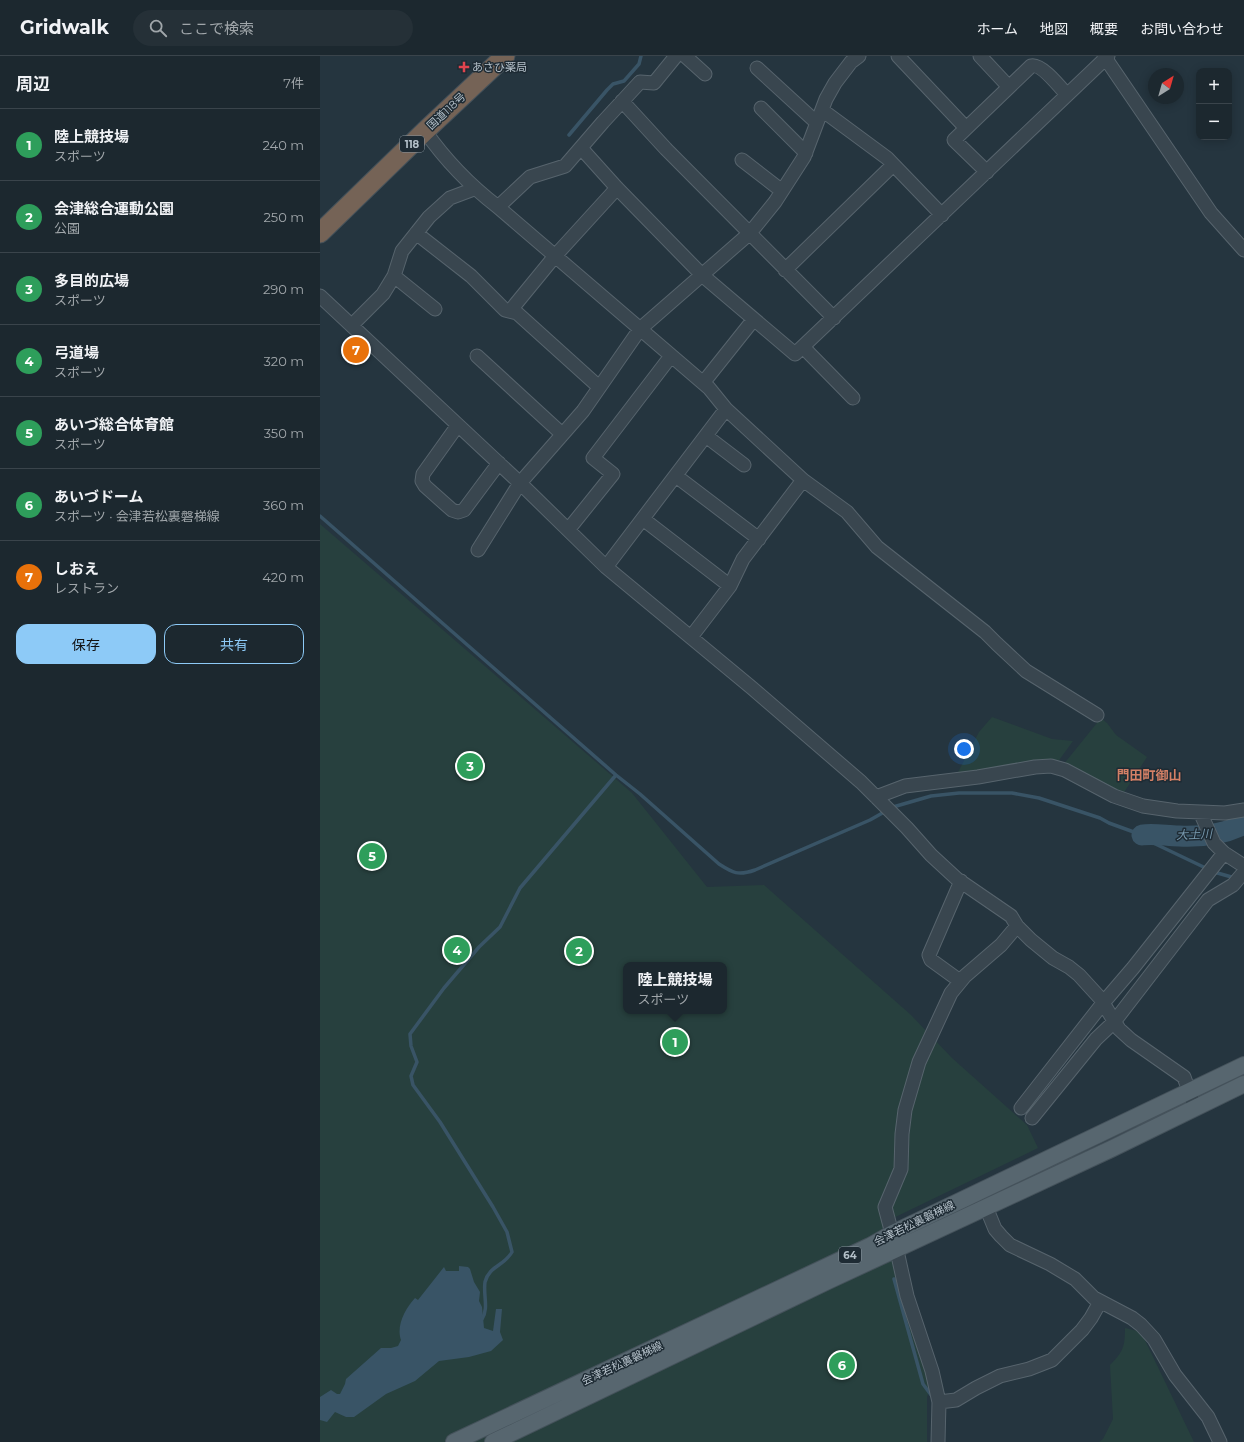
<!DOCTYPE html>
<html lang="ja">
<head>
<meta charset="utf-8">
<style>
	:root { --surface:#1c282f; --page:#253037; --text:#f1f3f6; --muted:#a0a6aa; --line:#3a444b; --accent:#8dcaf7 }
	body { margin:0; font-family:Montserrat,"Noto Sans JP",sans-serif; background:var(--page); color:var(--text) }
	.controls { position:absolute; right:12px; top:12px; display:grid; overflow:hidden; border-radius:8px; box-shadow:0 2px 10px #0003 }
	.controls button { width:36px; height:36px; display:grid; place-items:center; padding:0; border:0; border-bottom:1px solid var(--line); background:var(--surface); color:var(--text); font:20px sans-serif }
	.compass { position:absolute; left:828px; top:12px; width:36px; height:36px; border-radius:50%; background:var(--surface); box-shadow:0 2px 10px #0003; rotate:37deg }
	.you { position:absolute; left:644px; top:693px; width:14px; height:14px; margin:-10px; border:3px solid #fff; border-radius:50%; background:#1a73e8; box-shadow:0 0 0 6px #1a73e833 }
	.badge { display:grid; place-items:center; width:26px; height:26px; border-radius:50%; background:var(--accent); color:#fff; font-size:13px; font-weight:700 }
	.pin { position:absolute; translate:-50% -50%; border:2px solid #fff; box-shadow:0 1px 4px #0006 }
	.popup { position:absolute; left:303px; top:906px; width:104px; height:52px; box-sizing:border-box; display:grid; place-content:center; border-radius:8px; background:var(--surface); filter:drop-shadow(0 1px 3px #0005); font-size:13px; white-space:nowrap; color:var(--muted) }
	.popup b { font-size:15px; color:var(--text) }
	.popup::after { content:''; position:absolute; left:50%; top:100%; margin-left:-8px; border:8px solid transparent; border-top-color:var(--surface) }
	.list { margin:0; padding:0; list-style:none }
	h2 { display:flex; justify-content:space-between; align-items:center; height:52px; margin:0; padding:0 16px; font-size:17px }
	h2 small { font-size:13px; font-weight:400; color:var(--muted) }
	.list li { display:grid; grid-template-columns:26px 1fr auto; gap:12px; align-items:center; box-sizing:border-box; height:72px; padding:0 16px; border-top:1px solid var(--line) }
	.list b { display:block; font-size:15px; white-space:nowrap }
	.list p { margin:0; font-size:13px; white-space:nowrap; color:var(--muted) }
	.list em { font-size:13px; font-style:normal; color:var(--muted) }
	.actions { display:flex; gap:8px; padding:12px 16px }
	.actions a { flex:1; padding:9px 0; border:1px solid var(--accent); border-radius:12px; text-align:center; font-size:14px; color:var(--accent) }
	.actions .main { background:var(--accent); color:#111 }
	.icon { flex:none; width:22px; height:22px; fill:none; stroke:currentColor; stroke-width:2; stroke-linecap:round; stroke-linejoin:round }
	.map { position:relative; flex:none; width:924px; height:1386px; overflow:hidden }
	header { display:flex; align-items:center; gap:24px; box-sizing:border-box; height:56px; padding:0 20px; background:var(--surface); border-bottom:1px solid var(--line) }
	header strong { font-size:19px }
	nav { display:flex; gap:22px; margin-inline-start:auto; font-size:14px }
	.search { width:280px; height:36px; background:var(--page); display:flex; align-items:center; gap:10px; box-sizing:border-box; padding:0 14px; border-radius:22px; color:var(--muted); font-size:15px }
	main { display:flex }
	aside { flex:1; background:var(--surface) }
	.map>svg:first-child { display:block }
</style>
</head>
<body>
<header>
<strong>Gridwalk</strong>
<div class="search"><svg class="icon" aria-label="search" viewBox="0 0 24 24"><circle cx="10" cy="10" r="6"/><path d="M15 15l6 6"/></svg>ここで検索</div>
<nav><a>ホーム</a><a>地図</a><a>概要</a><a>お問い合わせ</a></nav>
</header>
<main>
<aside>
<h2>周辺<small>7件</small></h2>
<ul class="list">
<li><span class="badge" style="background:#2e9e5b">1</span><div><b>陸上競技場</b><p>スポーツ</p></div><em>240 m</em></li>
<li><span class="badge" style="background:#2e9e5b">2</span><div><b>会津総合運動公園</b><p>公園</p></div><em>250 m</em></li>
<li><span class="badge" style="background:#2e9e5b">3</span><div><b>多目的広場</b><p>スポーツ</p></div><em>290 m</em></li>
<li><span class="badge" style="background:#2e9e5b">4</span><div><b>弓道場</b><p>スポーツ</p></div><em>320 m</em></li>
<li><span class="badge" style="background:#2e9e5b">5</span><div><b>あいづ総合体育館</b><p>スポーツ</p></div><em>350 m</em></li>
<li><span class="badge" style="background:#2e9e5b">6</span><div><b>あいづドーム</b><p>スポーツ · 会津若松裏磐梯線</p></div><em>360 m</em></li>
<li><span class="badge" style="background:#e8710a">7</span><div><b>しおえ</b><p>レストラン</p></div><em>420 m</em></li>
</ul>
<div class="actions"><a class="main">保存</a><a>共有</a></div>
</aside>
<div class="map">
<svg width="924" height="1386" viewBox="0 0 924 1386">
	<rect width="100%" height="100%" fill="#25353f"/>
	<!-- green -->
	<path fill="#27403e" fill-rule="evenodd" d="M0 468 312 737 387 831 444 829 591 959 632 1002 707 1069 718 1092 563 1167 611 1330 607 1341V1386H0ZM306 909H404V955H306Z
		M672 661 732 683 753 685 737 707 636 720 659 676Z
		M781 662 787 667 796 679 827 701 803 738 743 709Z
		M805 1272 821 1276 874 1386H779L783 1383 793 1363 790 1309C803 1296 805 1291 805 1272Z"/>
	<!-- water -->
	<path fill="#395466" d="M139 1210 148 1211 150 1213 154 1226 160 1236 159 1245 162 1251 164 1272 173 1275 176 1253H182L180 1276 183 1284 171 1295 149 1301 119 1305 95 1325 66 1338 34 1361H26L15 1356 7 1366 0 1364V1341L11 1334 17 1338H20L25 1328 26 1323 61 1292H71L78 1290 81 1284C76 1270 85 1253 95 1242L98 1244 124 1211 126 1215H139Z"/>
	<g fill="none" stroke-linecap="round" stroke-linejoin="round">
		<!-- stream -->
		<path stroke="#395466" stroke-width="3.5" d="M249 79 287 34 293 28 304 25 319 8 321 0
			M0 460 296 719 320 738 399 808C413 817 418 820 435 814L550 764 573 751 611 740 639 737H692L719 742 780 762 789 767 822 779 825 783 894 816 915 822
			M574 1223 603 1328 614 1343
			M162 1263C169 1252 163 1239 165 1226 169 1210 184 1210 192 1196L187 1176 173 1151 120 1066 93 1029 91 1020 97 1006 91 990 90 978 124 932 159 891 180 871 200 832 296 719"/>
		<!-- river -->
		<path stroke="#395466" stroke-width="21" d="M822 779C834 777 847 780 859 780 881 781 905 778 924 768"/>
		<defs>
			<path id="minor" d="M365 0 385 18
				M578 0 646 72
				M660 0 689 31
				M784 0 891 157 924 194
				M437 12 497 67
				M302 45 346 93 514 262
				M441 52 486 97
				M502 54 567 102 622 159
				M105 75C126 105 148 128 178 151L389 332 406 353 483 424 527 456 557 491 665 576 677 588 706 615 777 659
				M261 92 297 132 382 219 475 298 788 0
				M422 104 462 135
				M667 116 634 84 711 10C721 7 740 31 747 39
				M178 151 210 121 245 110 283 66 320 26 334 27 356 0
				M96 177 151 220 185 254 197 257 279 331
				M465 214 573 109
				M74 220 115 253
				M0 240 200 427 286 511 432 632 541 726 587 772 611 799 637 823 691 860 697 870 681 889 645 920 631 937 599 1006 585 1054 582 1078 581 1113 565 1151 570 1170 573 1177 587 1240 612 1315 619 1346 618 1386
				M190 255 235 200 297 132
				M32 269 63 238 74 220 82 195 109 161 130 142 154 133
				M483 291 533 342
				M157 300 242 378
				M383 327 434 263
				M138 369 103 418 102 425 105 430 132 454 138 456 144 454 179 407
				M386 380 424 409
				M356 420 439 483
				M323 463 410 530
				M248 474 293 418 273 402 351 300
				M158 494 200 427 263 355 320 273 430 177 455 146 484 101 506 43 515 27 531 6 539 0
				M286 511 406 353
				M371 581 410 530 423 503 483 424
				M556 741 585 730 658 721 715 711 731 710 745 714 794 740 823 750 857 755 905 757 924 754
				M880 756 894 787 904 797 924 810
				M697 870 711 884 733 902 749 911 759 919 780 942 799 973 811 984 864 1021 875 1052
				M640 925 611 904 609 899 641 825
				M701 1052 783 947 813 912 904 797
				M712 1062 776 983 794 966 888 844 913 829 924 816
				M666 1151 675 1173 681 1180 690 1189 730 1208 755 1223 774 1242 812 1262 821 1269 834 1283 855 1319 888 1361 900 1386
				M619 1346 636 1344 656 1332 680 1320 709 1313 732 1304 762 1274 771 1262 780 1246"/>
			<path id="major" d="M134 1386 550 1190 573 1177 924 1009
				M173 1386 508 1225 791 1093 924 1028"/>
			<path id="highway" d="M0 177 105 75 185 0"/>
		</defs>
		<!-- minor casing -->
		<use href="#minor" stroke="#57646d" stroke-width="15"/>
		<!-- major casing -->
		<use href="#major" stroke="#45525b" stroke-width="18"/>
		<!-- highway casing -->
		<use href="#highway" stroke="#44515a" stroke-width="21"/>
		<!-- minor -->
		<use href="#minor" stroke="#39464f" stroke-width="13"/>
		<!-- major -->
		<use href="#major" stroke="#57666f" stroke-width="16"/>
		<!-- highway -->
		<use href="#highway" stroke="#756356" stroke-width="19"/>
	</g>
	<!-- markers -->
	<path fill="#e0444e" stroke="#1e2b34" stroke-width="1.5" d="M142 5h4v4h4v4h-4v4h-4v-4h-4v-4h4z"/>
	<g text-anchor="middle" dominant-baseline="central" stroke-width="3" stroke-linejoin="round" paint-order="stroke">
		<!-- shield labels -->
		<g fill="#1e2b34" stroke="#88949d" stroke-width="1">
			<rect x="80" y="80" width="24" height="16" rx="3"/>
			<rect x="519" y="1191" width="22" height="16" rx="3"/>
		</g>
		<g font-size="10" font-weight="bold" fill="#b5c1ca">
			<text x="92" y="88">118</text>
			<text x="530" y="1199">64</text>
		</g>
		<!-- poi labels -->
		<g font-size="11" fill="#b5c1ca" stroke="#1e2b34" text-anchor="start">
			<text x="152" y="11">あさひ薬局</text>
		</g>
		<!-- street labels -->
		<g font-size="11" fill="#b5c1ca" stroke="#1e2b34">
			<text transform="translate(126 55) rotate(-43)">国道118号</text>
			<text transform="translate(594 1167) rotate(-26)">会津若松裏磐梯線</text>
			<text transform="translate(302 1307) rotate(-25)">会津若松裏磐梯線</text>
		</g>
		<!-- water labels -->
		<g font-size="12" font-style="italic" fill="#7697ac" stroke="#1e2b34">
			<text transform="translate(874 778) rotate(-2)">大土川</text>
		</g>
		<!-- quarter labels -->
		<g font-size="13" font-weight="bold" fill="#d48066" stroke="#1e2b34">
			<text x="829" y="719">門田町御山</text>
		</g>
	</g>
</svg>
<div class="controls">
<button>+</button>
<button>−</button>
</div>
<svg class="compass" viewBox="-18 -18 36 36"><path d="M0-13l5 13h-10z" fill="#e53935"/><path d="M0 13l5-13h-10z" fill="#a0a6aa"/></svg>
<div class="you"></div>
<div class="pin badge" style="left:355px;top:986px;background:#2e9e5b">1</div>
<div class="popup"><b>陸上競技場</b>スポーツ</div>
<div class="pin badge" style="left:259px;top:895px;background:#2e9e5b">2</div>
<div class="pin badge" style="left:150px;top:710px;background:#2e9e5b">3</div>
<div class="pin badge" style="left:137px;top:894px;background:#2e9e5b">4</div>
<div class="pin badge" style="left:52px;top:800px;background:#2e9e5b">5</div>
<div class="pin badge" style="left:522px;top:1309px;background:#2e9e5b">6</div>
<div class="pin badge" style="left:36px;top:294px;background:#e8710a">7</div>
</div>
</main>
</body>
</html>
